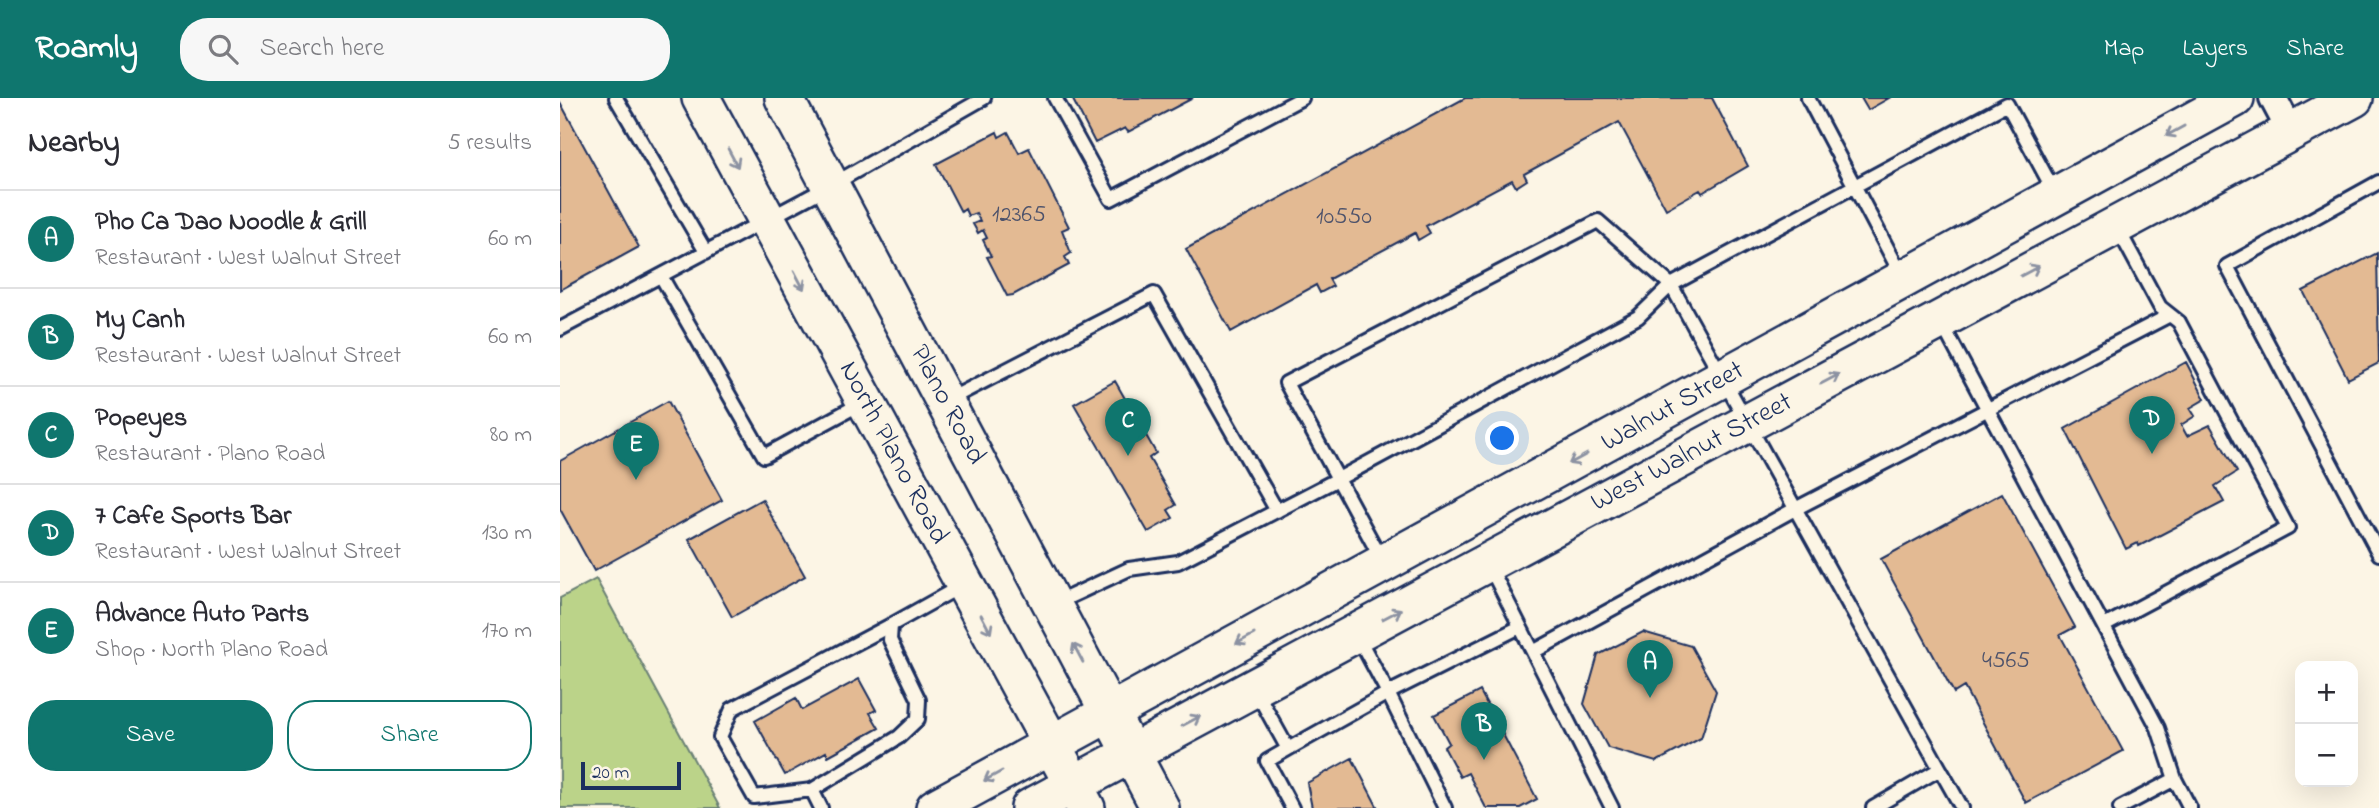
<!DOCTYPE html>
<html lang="en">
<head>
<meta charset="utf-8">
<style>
	:root { --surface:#fff; --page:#f7f7f7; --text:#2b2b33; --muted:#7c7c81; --line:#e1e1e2; --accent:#0f766e }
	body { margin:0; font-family:"Indie Flower",sans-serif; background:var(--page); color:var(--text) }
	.controls { position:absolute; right:21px; bottom:21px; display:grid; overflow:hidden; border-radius:14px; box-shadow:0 7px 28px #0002 }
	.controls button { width:63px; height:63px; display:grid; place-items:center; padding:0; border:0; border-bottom:2px solid var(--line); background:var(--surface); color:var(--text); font:35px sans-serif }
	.scale { position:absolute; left:21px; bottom:18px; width:100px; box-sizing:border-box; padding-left:7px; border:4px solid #1b2f5e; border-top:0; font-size:19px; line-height:24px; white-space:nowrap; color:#1b2f5e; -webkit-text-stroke:5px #fcf5e5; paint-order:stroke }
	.you { position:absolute; left:943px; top:341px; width:24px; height:24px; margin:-18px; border:5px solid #fff; border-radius:50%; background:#1a73e8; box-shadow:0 0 0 10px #1a73e833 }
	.badge { display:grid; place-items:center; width:46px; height:46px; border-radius:50%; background:var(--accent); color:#fff; font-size:23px; font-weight:700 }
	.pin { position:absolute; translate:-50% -58px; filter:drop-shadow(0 2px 4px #0008) }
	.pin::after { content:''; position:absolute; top:37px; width:24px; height:21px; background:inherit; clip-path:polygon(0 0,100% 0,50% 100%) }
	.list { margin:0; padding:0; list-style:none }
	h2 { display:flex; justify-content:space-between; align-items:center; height:91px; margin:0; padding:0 28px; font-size:30px }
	h2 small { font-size:23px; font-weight:400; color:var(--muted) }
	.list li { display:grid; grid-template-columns:46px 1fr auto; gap:21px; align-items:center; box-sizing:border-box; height:98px; padding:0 28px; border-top:2px solid var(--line) }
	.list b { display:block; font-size:26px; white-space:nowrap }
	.list p { margin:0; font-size:23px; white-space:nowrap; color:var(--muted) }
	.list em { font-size:23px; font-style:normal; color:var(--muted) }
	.actions { display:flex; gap:14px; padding:21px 28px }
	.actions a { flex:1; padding:16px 0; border:2px solid var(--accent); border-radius:28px; text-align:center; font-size:24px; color:var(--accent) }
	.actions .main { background:var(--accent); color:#fff }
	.icon { flex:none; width:38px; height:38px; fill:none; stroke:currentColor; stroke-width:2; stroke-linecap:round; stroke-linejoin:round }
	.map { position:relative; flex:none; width:1819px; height:710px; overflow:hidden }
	header { display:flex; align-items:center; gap:42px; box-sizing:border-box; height:98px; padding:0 35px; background:var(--accent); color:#fff }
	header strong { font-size:33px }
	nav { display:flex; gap:38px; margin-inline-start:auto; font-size:24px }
	.search { width:490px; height:63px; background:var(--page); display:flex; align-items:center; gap:18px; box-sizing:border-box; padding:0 24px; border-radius:28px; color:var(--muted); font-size:26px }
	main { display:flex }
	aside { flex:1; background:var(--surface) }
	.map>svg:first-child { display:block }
</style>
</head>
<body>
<header>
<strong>Roamly</strong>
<div class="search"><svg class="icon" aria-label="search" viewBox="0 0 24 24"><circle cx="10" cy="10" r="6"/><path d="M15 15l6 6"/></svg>Search here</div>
<nav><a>Map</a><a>Layers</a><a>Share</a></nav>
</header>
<main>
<aside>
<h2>Nearby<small>5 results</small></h2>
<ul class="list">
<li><span class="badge">A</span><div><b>Pho Ca Dao Noodle &amp; Grill</b><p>Restaurant · West Walnut Street</p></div><em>60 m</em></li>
<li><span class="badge">B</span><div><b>My Canh</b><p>Restaurant · West Walnut Street</p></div><em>60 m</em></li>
<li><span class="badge">C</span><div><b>Popeyes</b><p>Restaurant · Plano Road</p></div><em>80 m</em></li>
<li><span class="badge">D</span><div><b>7 Cafe Sports Bar</b><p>Restaurant · West Walnut Street</p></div><em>130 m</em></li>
<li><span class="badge">E</span><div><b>Advance Auto Parts</b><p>Shop · North Plano Road</p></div><em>170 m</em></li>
</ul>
<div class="actions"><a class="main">Save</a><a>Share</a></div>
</aside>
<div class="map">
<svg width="1819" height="710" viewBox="0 0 1819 710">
	<rect width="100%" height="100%" fill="#fcf5e5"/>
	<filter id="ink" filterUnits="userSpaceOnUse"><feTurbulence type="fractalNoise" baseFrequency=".0143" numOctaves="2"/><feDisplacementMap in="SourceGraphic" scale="14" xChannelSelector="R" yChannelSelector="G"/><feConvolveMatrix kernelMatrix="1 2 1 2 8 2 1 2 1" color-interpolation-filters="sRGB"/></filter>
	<g filter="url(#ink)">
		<!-- green -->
		<path fill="#bbd389" stroke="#6b8174" stroke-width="2" d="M36 481 160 710H0V500Z"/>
		<!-- building -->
		<path fill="#e3ba93" stroke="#1b2f5e" stroke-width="2" d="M512 0H633L568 34 565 30 535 45Z
			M905 0H1152L1188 68 1142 95 1140 92 1106 111 1059 24 964 76 967 82 956 89 952 82 866 128 870 135 858 142 855 135 769 181 773 188 760 195 756 187 671 234 626 151Z
			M1301 0H1329L1308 12Z
			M0 4 79 149 0 192Z
			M437 34 439 39 448 34 459 55 469 50 509 129 502 132 511 155 505 159 509 167 453 197 447 198 427 159 431 158 423 142 427 140 423 132 418 135 413 126 420 123 416 115 408 118 405 111 401 114 376 66Z
			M1817 155 1819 265 1788 281 1743 193Z
			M1626 264 1645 301 1630 310 1635 318 1621 327 1627 338 1650 327 1677 374 1655 388 1664 404 1579 448 1578 445 1566 451 1505 331Z
			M555 283 596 355 589 360 616 407 608 412 613 420 588 434 514 306Z
			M108 303 162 402 34 473 0 411V363Z
			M1442 395 1515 529 1500 537 1563 653 1466 705 1404 589 1394 595 1321 461Z
			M202 401 245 478 172 519 129 441Z
			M1083 534 1131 548 1156 593 1141 640 1096 664 1048 650 1024 606 1038 557Z
			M299 581 316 612 310 615 319 630 268 658 266 654 225 677 195 623 236 600 242 612Z
			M920 593 977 701 960 710H926L908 675 900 679 884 649 889 645 874 617Z
			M792 660 818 710H752L747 685Z"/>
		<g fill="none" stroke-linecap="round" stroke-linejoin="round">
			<defs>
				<path id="service" d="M56 0 146 154
					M495 0 551 101 742 0
					M1248 0 1342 178
					M1819 84 1667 168 1819 456
					M101 178 204 358 302 305
					M1382 226 1598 630 1615 681 1560 710
					M0 231 270 88 424 0
					M386 303 594 196 717 413
					M823 464 726 285 1038 123 1111 187 1380 671 1313 710
					M929 467 1052 710
					M494 506 569 471 618 464 778 381 1078 219 1111 187 1447 6 1495 95
					M331 527 172 611 160 639 194 699 252 692 339 639 358 621 359 602 330 542 331 527 401 488
					M1544 528 1728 430 1619 224 1600 209 1558 131
					M973 554 1235 411 1610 217
					M696 593 728 651 707 663 732 710
					M728 651 828 595 798 539
					M1380 671 1402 710
					M1615 681 1630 710
					M252 692 261 710
					M885 710 828 595 960 529"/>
				<path id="minor" d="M1713 0 1731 34"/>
				<path id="secondary" d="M141 0 526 710
					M224 0 600 710
					M375 710 1675 0
					M470 710 1794 0"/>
			</defs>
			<!-- service casing -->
			<use href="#service" stroke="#1b2f5e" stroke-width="18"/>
			<!-- minor casing -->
			<use href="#minor" stroke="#1b2f5e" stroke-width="32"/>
			<!-- secondary casing -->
			<use href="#secondary" stroke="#1b2f5e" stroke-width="42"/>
			<!-- service -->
			<use href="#service" stroke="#fcf5e5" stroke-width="12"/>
			<!-- minor -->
			<use href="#minor" stroke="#fcf5e5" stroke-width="26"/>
			<!-- secondary -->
			<use href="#secondary" stroke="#fcf5e5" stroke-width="37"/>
		</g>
		<!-- one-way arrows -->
		<defs><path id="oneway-shaft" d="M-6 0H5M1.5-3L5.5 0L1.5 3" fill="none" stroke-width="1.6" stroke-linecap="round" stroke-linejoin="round" transform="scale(1.75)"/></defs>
		<g stroke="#8c92a2">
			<use href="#oneway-shaft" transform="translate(1615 33) rotate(151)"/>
			<use href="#oneway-shaft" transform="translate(173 60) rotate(62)"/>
			<use href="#oneway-shaft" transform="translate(1470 173) rotate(-28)"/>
			<use href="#oneway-shaft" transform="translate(239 182) rotate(62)"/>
			<use href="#oneway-shaft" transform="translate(1270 281) rotate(-28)"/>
			<use href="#oneway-shaft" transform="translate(1018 361) rotate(151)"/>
			<use href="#oneway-shaft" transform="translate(832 516) rotate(-28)"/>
			<use href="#oneway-shaft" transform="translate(426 526) rotate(62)"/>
			<use href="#oneway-shaft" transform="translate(685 541) rotate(151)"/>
			<use href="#oneway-shaft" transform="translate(518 555) rotate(-118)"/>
			<use href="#oneway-shaft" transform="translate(631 623) rotate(-28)"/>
			<use href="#oneway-shaft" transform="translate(433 678) rotate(151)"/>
		</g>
	</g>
	<g text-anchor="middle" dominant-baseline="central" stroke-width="5" stroke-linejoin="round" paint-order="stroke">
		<!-- number labels -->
		<g font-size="24" fill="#4d526b">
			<text x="459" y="117">12365</text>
			<text x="784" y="119">10550</text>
			<text x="1446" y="563">4565</text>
		</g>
		<!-- street labels -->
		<g font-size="28" fill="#1b2f5e" stroke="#fcf5e5">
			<text transform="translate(387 307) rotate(62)">Plano Road</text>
			<text transform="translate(1113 309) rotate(-29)">Walnut Street</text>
			<text transform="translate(333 355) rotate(62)">North Plano Road</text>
			<text transform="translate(1132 355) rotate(-28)">West Walnut Street</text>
		</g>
	</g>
</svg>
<div class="controls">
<button>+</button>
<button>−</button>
</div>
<div class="scale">20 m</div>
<div class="you"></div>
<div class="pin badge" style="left:1090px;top:600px">A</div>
<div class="pin badge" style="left:924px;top:662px">B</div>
<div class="pin badge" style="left:568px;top:358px">C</div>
<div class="pin badge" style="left:1592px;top:356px">D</div>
<div class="pin badge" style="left:76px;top:382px">E</div>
</div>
</main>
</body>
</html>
